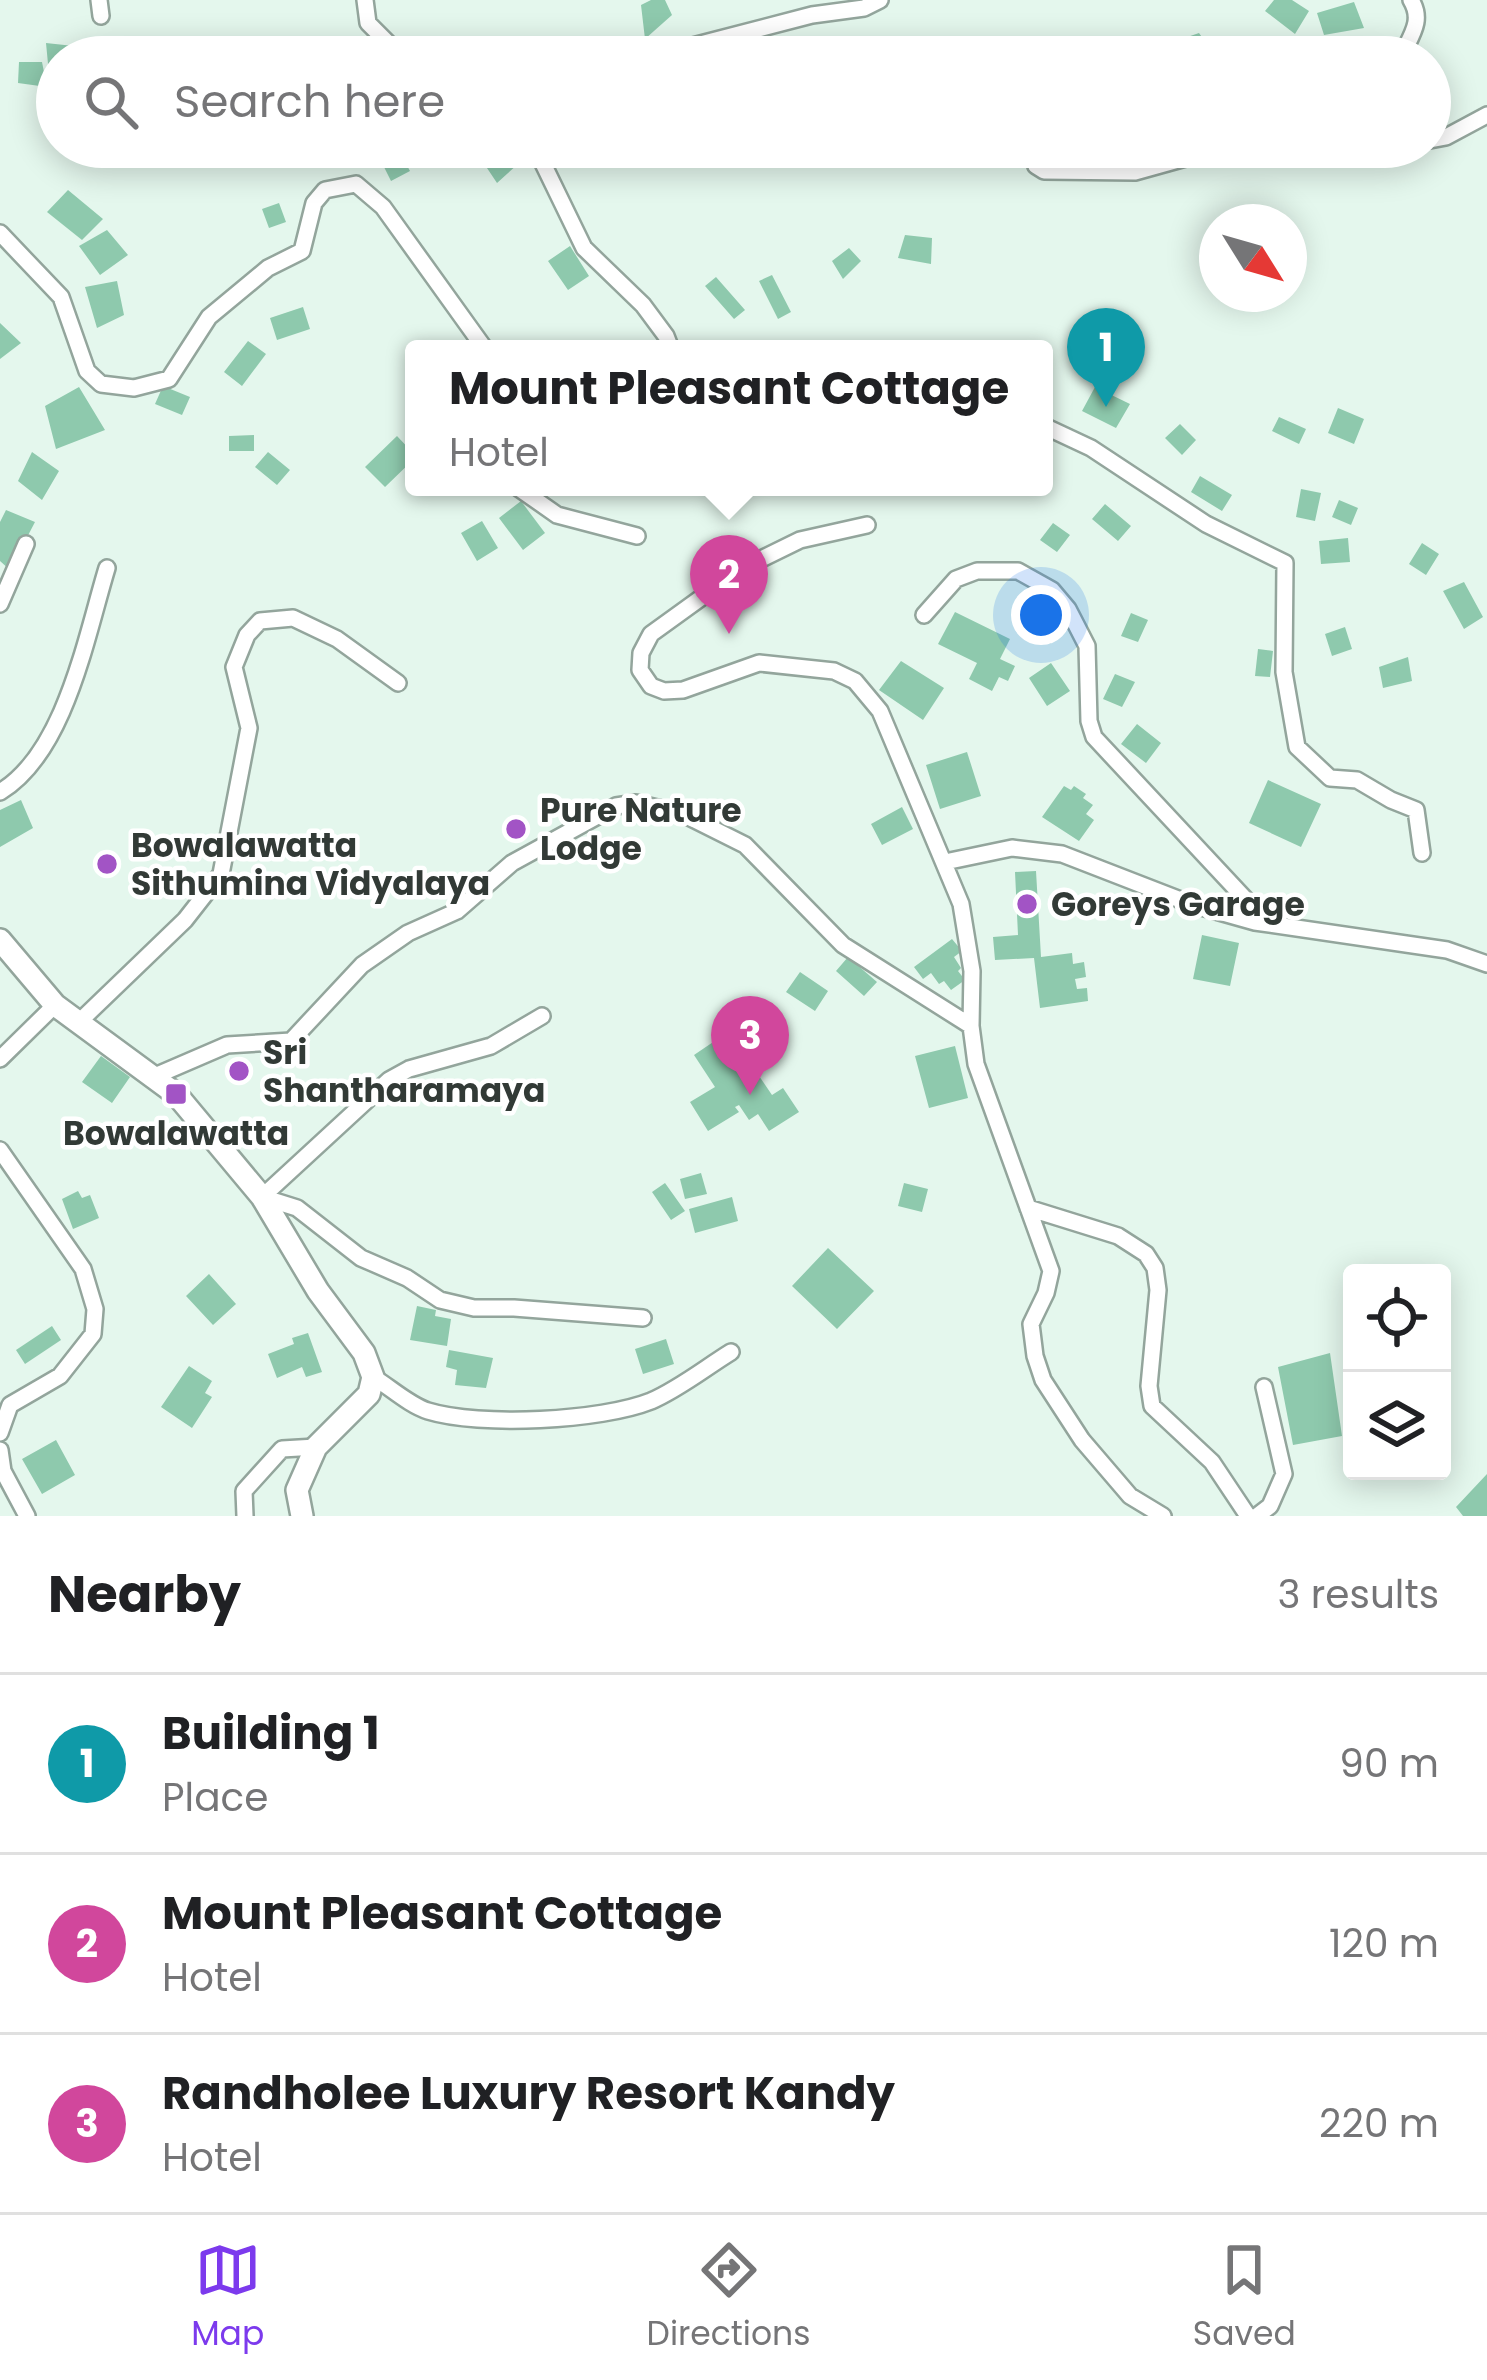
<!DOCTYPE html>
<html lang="en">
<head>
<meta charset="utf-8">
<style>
	:root { --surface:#fff; --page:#f6f6f6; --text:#202124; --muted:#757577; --line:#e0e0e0; --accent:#7c3aed }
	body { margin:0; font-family:Poppins,sans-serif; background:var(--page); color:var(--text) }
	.controls { position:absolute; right:36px; bottom:36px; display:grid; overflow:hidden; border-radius:12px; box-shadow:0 6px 30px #0003 }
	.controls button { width:108px; height:108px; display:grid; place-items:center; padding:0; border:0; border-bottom:3px solid var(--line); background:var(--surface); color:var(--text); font:60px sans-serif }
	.compass { position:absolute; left:1199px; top:204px; width:108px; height:108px; border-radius:50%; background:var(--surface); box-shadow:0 6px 30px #0003; rotate:127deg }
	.you { position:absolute; left:1041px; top:615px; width:42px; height:42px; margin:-30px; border:9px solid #fff; border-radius:50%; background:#1a73e8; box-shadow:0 0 0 18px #1a73e833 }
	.badge { display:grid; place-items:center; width:78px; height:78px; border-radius:50%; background:var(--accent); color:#fff; font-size:39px; font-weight:700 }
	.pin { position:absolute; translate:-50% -99px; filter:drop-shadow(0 3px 6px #0008) }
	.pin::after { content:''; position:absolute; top:63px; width:42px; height:36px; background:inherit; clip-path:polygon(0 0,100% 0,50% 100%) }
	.popup { position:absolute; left:405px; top:340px; width:648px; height:156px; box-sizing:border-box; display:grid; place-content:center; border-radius:12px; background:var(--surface); filter:drop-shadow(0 3px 9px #0005); font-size:39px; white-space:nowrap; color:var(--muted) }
	.popup b { font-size:45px; color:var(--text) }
	.popup::after { content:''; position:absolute; left:50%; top:100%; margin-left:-24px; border:24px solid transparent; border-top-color:var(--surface) }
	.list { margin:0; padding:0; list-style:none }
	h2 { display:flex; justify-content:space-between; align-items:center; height:156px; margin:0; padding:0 48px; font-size:51px }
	h2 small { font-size:39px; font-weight:400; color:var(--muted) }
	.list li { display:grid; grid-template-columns:78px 1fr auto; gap:36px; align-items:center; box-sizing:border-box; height:180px; padding:0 48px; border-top:3px solid var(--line) }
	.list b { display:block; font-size:45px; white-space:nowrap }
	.list p { margin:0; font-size:39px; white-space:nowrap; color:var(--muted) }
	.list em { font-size:39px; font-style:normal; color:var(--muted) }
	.icon { flex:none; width:66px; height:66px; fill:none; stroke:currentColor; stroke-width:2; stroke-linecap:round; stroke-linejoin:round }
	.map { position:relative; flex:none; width:1487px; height:1516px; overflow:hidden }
	.search { position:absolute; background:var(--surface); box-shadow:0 6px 30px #0003; left:36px; right:36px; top:36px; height:132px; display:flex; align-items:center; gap:30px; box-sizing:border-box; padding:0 42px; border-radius:66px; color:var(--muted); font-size:45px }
	.sheet { height:696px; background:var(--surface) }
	nav { display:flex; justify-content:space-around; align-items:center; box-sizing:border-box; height:168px; border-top:3px solid var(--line); background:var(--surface); font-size:33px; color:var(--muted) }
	nav a { display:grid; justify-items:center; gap:6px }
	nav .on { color:var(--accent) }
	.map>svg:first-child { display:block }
</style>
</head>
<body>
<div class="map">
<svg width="1487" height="1516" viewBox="0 0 1487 1516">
	<rect width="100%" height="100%" fill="#e4f7ed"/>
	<!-- building -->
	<path fill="#8ec9ad" d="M651 0H665L672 15 645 39 641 5Z
		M1274 0H1292L1309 11 1295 34 1265 11Z
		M1354 2 1364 28 1324 35 1317 13Z
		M1199 33 1211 50 1196 57H1167L1164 45Z
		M795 36 805 53 794 57H770L768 43Z
		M487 39 529 57H478Z
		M46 43 92 48 91 57H57V74H49Z
		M19 62H42L47 87 18 83Z
		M389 147H397L410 171 391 181 377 153Z
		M473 147H506L519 163 497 183Z
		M584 147H615L618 160 589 167Z
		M68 190 103 219 82 240 47 212Z
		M279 203 286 222 269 228 262 209Z
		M107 230 128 255 100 275 79 246Z
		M905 235 932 238 931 264 898 258Z
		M570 246 589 276 568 290 548 261Z
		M849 248 861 261 843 279 832 261Z
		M772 275 791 312 778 319 759 281Z
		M716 277 745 310 734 319 705 286Z
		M117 281 124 315 97 328 85 287Z
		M303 307 310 329 277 340 270 318Z
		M0 323 21 343 0 359Z
		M248 341 266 354 242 386 224 372Z
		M163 386 190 397 182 415 155 404Z
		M79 387 105 430 56 449 45 406Z
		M1095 387 1130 404 1116 428 1082 411Z
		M1338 408 1364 419 1354 444 1328 433Z
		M1279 417 1306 429 1299 444 1272 431Z
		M1180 424 1196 440 1182 455 1165 438Z
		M254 435V451H229V436Z
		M397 436 414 454V459L385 487 365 467Z
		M32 452 59 471 42 500 18 481Z
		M268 452 290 470 277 485 255 467Z
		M1200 476 1232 495 1222 511 1191 492Z
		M1301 489 1321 493 1315 521 1296 517Z
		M1339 500 1358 508 1351 525 1332 517Z
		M521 501 545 533 523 550 499 518Z
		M1105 504 1131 526 1118 541 1092 519Z
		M6 510 35 522 10 570 0 561V522Z
		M482 521 498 548 477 561 461 533Z
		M1053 523 1070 535 1057 552 1040 540Z
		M1348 538 1350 562 1321 564 1319 541Z
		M1422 543 1439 554 1426 575 1409 564Z
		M1464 582 1483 617 1464 629 1443 591Z
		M955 612 1010 639 1000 659 1015 666 1008 681 999 677 992 691 969 679 977 663 938 644Z
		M1041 613 1062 630 1050 644 1030 628Z
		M1131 613 1148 620 1138 642 1121 636Z
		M1345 627 1352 649 1332 656 1325 634Z
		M1258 649 1273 651 1270 677 1255 676Z
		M1408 657 1412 681 1383 688 1379 667Z
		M901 661 944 688 923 720 879 690Z
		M1051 663 1070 691 1047 706 1029 678Z
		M1115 674 1135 682 1122 707 1103 699Z
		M1137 724 1161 743 1146 763 1121 744Z
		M967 752 981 796 940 809 926 765Z
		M1268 780 1321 804 1301 847 1249 823Z
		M1064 786 1071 790 1074 786 1086 794 1083 798 1093 805 1086 814 1094 820 1079 841 1042 817Z
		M21 800 33 828 0 847V810Z
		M902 807 913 829 882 845 871 824Z
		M1036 871 1041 957 1072 953 1073 964 1084 962 1086 977 1075 979 1077 989 1087 988 1088 1001 1040 1008 1034 958 995 960 993 937 1018 935 1015 872Z
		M1202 935 1239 943 1230 986 1193 979Z
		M952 939 962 951 954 957 961 968 958 971 965 980 951 990 944 981 939 984 931 973 923 979 914 967Z
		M848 957 877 982 864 996 836 971Z
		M800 972 828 991 815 1011 786 992Z
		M725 1034 743 1061 747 1058 772 1095 783 1088 799 1112 769 1131 758 1114 749 1120 739 1105 735 1107 739 1112 708 1131 690 1102 715 1087 694 1055Z
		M955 1046 968 1098 929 1108 915 1056Z
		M101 1056 130 1077 112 1103 82 1082Z
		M701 1173 707 1194 685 1199 680 1179Z
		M665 1183 685 1211 671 1220 652 1192Z
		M904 1183 928 1189 922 1212 898 1206Z
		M78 1191 82 1198 90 1195 99 1218 73 1229 62 1199Z
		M732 1197 738 1221 695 1233 689 1209Z
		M828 1248 874 1291 837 1329 792 1286Z
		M209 1274 236 1304 213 1325 186 1296Z
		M417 1306 436 1310 435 1316 451 1319 447 1346 410 1340Z
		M52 1326 61 1340 25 1364 16 1350Z
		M308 1333 322 1372 306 1377 302 1367 277 1378 268 1354 294 1344 292 1338Z
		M666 1339 674 1364 643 1374 635 1349Z
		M449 1350 493 1358 486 1388 455 1385 457 1370 446 1367Z
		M1330 1353 1342 1436 1293 1445 1278 1367Z
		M189 1366 212 1381 205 1393 212 1397 192 1428 161 1407Z
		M56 1440 75 1475 42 1494 22 1459Z
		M1487 1474V1516H1463L1456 1507Z"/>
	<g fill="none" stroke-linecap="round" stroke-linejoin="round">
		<defs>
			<path id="street" d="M99 0 101 16
				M365 0 368 23 402 57
				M685 48 812 15 864 8 880 0
				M1254 57H1260
				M1381 57 1405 49C1414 31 1422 18 1411 0
				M1430 140 1446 137 1487 115
				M535 147 584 248 643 305 666 336 671 349
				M1044 147 1038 152 1036 166 1044 171 1135 172 1225 147
				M1253 147 1308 154 1378 147
				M0 233 61 297 87 371 101 384 134 388 169 379 209 317 268 268 302 251 314 203 325 190 356 184 383 207 485 349
				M1044 426 1091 448 1206 524 1285 563 1284 672 1297 747 1330 778 1357 780 1391 800 1416 810 1422 853
				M517 487 557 515 637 536
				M867 525 800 540 741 569 651 634 641 653 640 670 651 686 664 691 683 690 759 663 834 671 855 681 880 711 961 904 972 971 971 1026 976 1064 1051 1271 1046 1293 1031 1324 1035 1356 1043 1380 1082 1440 1130 1496 1163 1516
				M0 604 26 544
				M924 615 956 579 977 571H1018L1052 590 1068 609 1087 646 1089 721 1094 737 1250 904 1255 922
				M0 792C65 753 86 637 107 568
				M945 862 1012 848 1062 854 1191 904 1255 922 1447 950 1487 964
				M78 1023 185 920 221 874 249 728 234 667 247 635 260 621 293 618 337 639 398 683
				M0 1059 55 1005
				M155 1076 227 1045 291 1041 362 965 408 933 457 911 512 863 616 806 636 803 683 814 745 845 843 945 971 1026
				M0 1150 83 1269 95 1309 93 1334 60 1376 10 1405 0 1433
				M262 1197 297 1208 361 1258 407 1278 440 1300 474 1308H514L643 1318
				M262 1197 389 1080 409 1069 491 1046 542 1016
				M1028 1208 1118 1236 1146 1254 1155 1268 1158 1290 1149 1386 1152 1406 1212 1462 1248 1516
				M373 1377C390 1387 409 1405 428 1411 480 1427 601 1421 651 1401 679 1389 705 1368 731 1352
				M0 1450 3 1471 27 1516
				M245 1516 244 1491 282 1449 316 1447
				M1257 1516 1270 1506 1284 1474 1264 1387"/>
			<path id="secondary" d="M0 940 55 1005 176 1094 262 1197 318 1291 364 1353 373 1377 369 1394 316 1447 297 1490 302 1516"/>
		</defs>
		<!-- street casing -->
		<use href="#street" stroke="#93a59c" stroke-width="20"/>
		<!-- secondary casing -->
		<use href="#secondary" stroke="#93a59c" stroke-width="26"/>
		<!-- street -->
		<use href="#street" stroke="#fff" stroke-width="15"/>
		<!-- secondary -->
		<use href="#secondary" stroke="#fff" stroke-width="21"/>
	</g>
	<!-- markers -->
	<g fill="#a254c5" stroke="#fff" stroke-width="4.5">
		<circle cx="516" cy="829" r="12"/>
		<circle cx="107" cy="864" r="12"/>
		<circle cx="1027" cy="904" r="12"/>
		<circle cx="239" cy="1071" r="12"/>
		<rect x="164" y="1082" width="24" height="24" rx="6"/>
	</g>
	<g text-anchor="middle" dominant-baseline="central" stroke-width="9" stroke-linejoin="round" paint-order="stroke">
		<!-- poi labels -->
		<g font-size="33" font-weight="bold" fill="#323a36" stroke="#fff" text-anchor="start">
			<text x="540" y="810">Pure Nature<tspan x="540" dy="38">Lodge</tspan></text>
			<text x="131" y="845">Bowalawatta<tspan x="131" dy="38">Sithumina Vidyalaya</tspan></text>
			<text x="1051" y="904">Goreys Garage</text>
			<text x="263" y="1052">Sri<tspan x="263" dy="38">Shantharamaya</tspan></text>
			<text x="176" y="1133" text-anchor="middle">Bowalawatta</text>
		</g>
	</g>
</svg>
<div class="controls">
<button><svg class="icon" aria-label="locate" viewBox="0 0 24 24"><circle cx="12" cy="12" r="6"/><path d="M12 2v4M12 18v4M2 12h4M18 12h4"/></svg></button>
<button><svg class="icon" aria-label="layers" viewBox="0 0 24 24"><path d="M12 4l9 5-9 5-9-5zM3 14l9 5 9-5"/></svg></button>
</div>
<svg class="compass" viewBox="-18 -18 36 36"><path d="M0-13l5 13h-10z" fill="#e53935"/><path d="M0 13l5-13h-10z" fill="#757577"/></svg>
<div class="you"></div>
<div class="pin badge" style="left:1106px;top:407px;background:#0f9aa8">1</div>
<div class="pin badge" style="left:729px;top:634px;background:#d1479c">2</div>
<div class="popup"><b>Mount Pleasant Cottage</b>Hotel</div>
<div class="pin badge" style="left:750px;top:1095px;background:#d1479c">3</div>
<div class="search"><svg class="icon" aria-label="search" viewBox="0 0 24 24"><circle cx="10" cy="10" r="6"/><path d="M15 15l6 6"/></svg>Search here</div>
</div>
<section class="sheet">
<h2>Nearby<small>3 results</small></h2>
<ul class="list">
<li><span class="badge" style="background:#0f9aa8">1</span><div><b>Building 1</b><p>Place</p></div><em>90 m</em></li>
<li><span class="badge" style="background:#d1479c">2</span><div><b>Mount Pleasant Cottage</b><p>Hotel</p></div><em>120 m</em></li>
<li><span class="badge" style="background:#d1479c">3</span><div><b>Randholee Luxury Resort Kandy</b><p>Hotel</p></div><em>220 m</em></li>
</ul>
</section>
<nav>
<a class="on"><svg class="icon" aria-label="map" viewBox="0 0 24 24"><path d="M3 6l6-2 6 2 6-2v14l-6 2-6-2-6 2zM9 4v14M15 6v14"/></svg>Map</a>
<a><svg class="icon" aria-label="directions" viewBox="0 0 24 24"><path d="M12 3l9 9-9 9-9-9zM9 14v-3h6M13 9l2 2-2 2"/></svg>Directions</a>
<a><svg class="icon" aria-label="saved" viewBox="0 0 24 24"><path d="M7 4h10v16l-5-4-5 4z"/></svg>Saved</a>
</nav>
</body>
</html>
